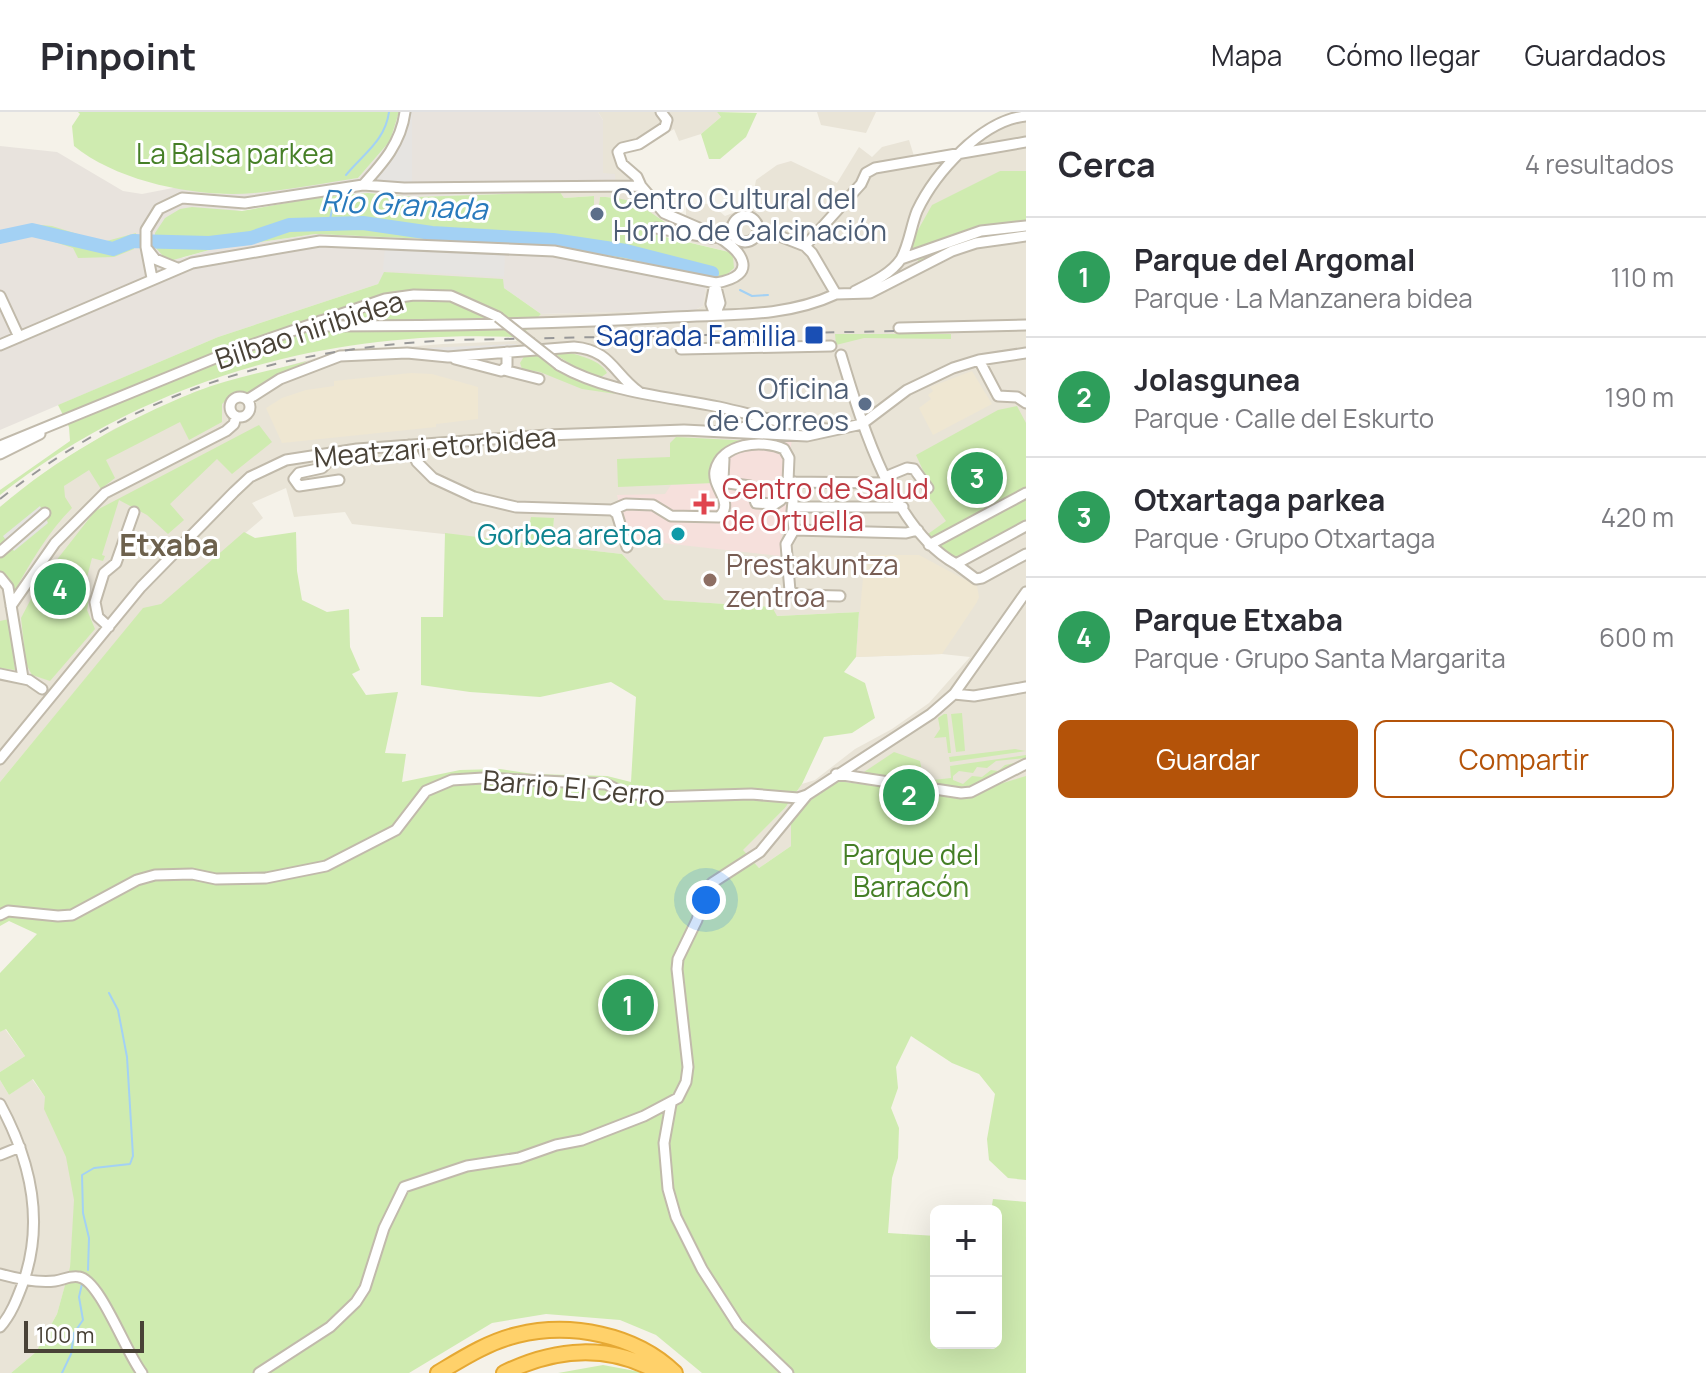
<!DOCTYPE html>
<html lang="es">
<head>
<meta charset="utf-8">
<style>
	:root { --surface:#fff; --page:#f2f2f3; --text:#2b2b33; --muted:#7c7c81; --line:#e1e1e2; --accent:#b45309 }
	body { margin:0; font-family:Manrope,sans-serif; background:var(--page); color:var(--text) }
	.controls { position:absolute; right:24px; bottom:24px; display:grid; overflow:hidden; border-radius:12px; box-shadow:0 8px 32px #0002 }
	.controls button { width:72px; height:72px; display:grid; place-items:center; padding:0; border:0; border-bottom:2px solid var(--line); background:var(--surface); color:var(--text); font:40px sans-serif }
	.scale { position:absolute; left:24px; bottom:20px; width:120px; box-sizing:border-box; padding-left:8px; border:4px solid #494237; border-top:0; font-size:22px; line-height:28px; white-space:nowrap; color:#494237; -webkit-text-stroke:6px #fff; paint-order:stroke }
	.you { position:absolute; left:706px; top:788px; width:28px; height:28px; margin:-20px; border:6px solid #fff; border-radius:50%; background:#1a73e8; box-shadow:0 0 0 12px #1a73e833 }
	.badge { display:grid; place-items:center; width:52px; height:52px; border-radius:50%; background:var(--accent); color:#fff; font-size:26px; font-weight:700 }
	.pin { position:absolute; translate:-50% -50%; border:4px solid #fff; box-shadow:0 2px 8px #0006 }
	.list { margin:0; padding:0; list-style:none }
	h2 { display:flex; justify-content:space-between; align-items:center; height:104px; margin:0; padding:0 32px; font-size:34px }
	h2 small { font-size:26px; font-weight:400; color:var(--muted) }
	.list li { display:grid; grid-template-columns:52px 1fr auto; gap:24px; align-items:center; box-sizing:border-box; height:120px; padding:0 32px; border-top:2px solid var(--line) }
	.list b { display:block; font-size:30px; white-space:nowrap }
	.list p { margin:0; font-size:26px; white-space:nowrap; color:var(--muted) }
	.list em { font-size:26px; font-style:normal; color:var(--muted) }
	.actions { display:flex; gap:16px; padding:24px 32px }
	.actions a { flex:1; padding:18px 0; border:2px solid var(--accent); border-radius:12px; text-align:center; font-size:28px; color:var(--accent) }
	.actions .main { background:var(--accent); color:#fff }
	.map { position:relative; flex:none; width:1026px; height:1261px; overflow:hidden }
	header { display:flex; align-items:center; gap:48px; box-sizing:border-box; height:112px; padding:0 40px; background:var(--surface); border-bottom:2px solid var(--line) }
	header strong { font-size:38px }
	nav { display:flex; gap:44px; margin-inline-start:auto; font-size:28px }
	main { display:flex }
	aside { flex:1; background:var(--surface) }
	.map>svg:first-child { display:block }
</style>
</head>
<body>
<header>
<strong>Pinpoint</strong>
<nav><a>Mapa</a><a>Cómo llegar</a><a>Guardados</a></nav>
</header>
<main>
<div class="map">
<svg width="1026" height="1261" viewBox="0 0 1026 1261">
	<rect width="100%" height="100%" fill="#f5f2e9"/>
	<!-- residential -->
	<path fill="#e9e4d7" d="M598 0H717L721 5 701 22 679 29 674 17 645 35 624 41V46L639 59 647 74 666 95 686 103V91L711 92 725 104 746 96 752 90 756 68 777 53 791 49 837 71 859 35 872 45 882 35 909 28 914 44 954 38 963 28 1001 5 1011 0H1026V59H1000L974 129 1026 121V718L959 684 843 668 791 734 759 756 742 738 785 696 802 672 815 668 855 637 892 617 929 591 970 545 942 542 856 545 859 500 776 504 771 495 663 488 622 442 552 434 554 406 526 431 352 412 345 400 294 405 286 376 252 391 263 406 161 493 143 497 0 670V395L55 353 114 317 197 279 323 244 352 239 443 232 517 229 541 202 695 198 703 194 708 162 717 164 729 140 652 121 656 111 666 112 615 85H600L599 93H593V84L564 86 560 80 615 78 603 61V8Z
		M817 0H876L866 21 821 13Z
		M5 917 25 944 0 960V920Z
		M32 967 45 985V997L80 1015 70 1156 57 1202 36 1240 11 1261H0V968L9 983Z"/>
	<!-- industrial -->
	<path fill="#e8e3dd" d="M399 0H598L603 8V61L615 62 616 78 415 85 368 81 319 85 235 99 182 146 213 137 315 122 553 133 708 162 703 194 695 198 541 202 504 176 385 160 378 172 218 225 0 318V34L57 40 123 79 142 82 178 75 221 82 358 66 390 29Z"/>
	<!-- education -->
	<path fill="#efe7d2" d="M972 259 992 292 933 323 919 296 931 287 928 283 933 279 930 275Z
		M411 261 432 262 478 275V307L436 312V315L282 331 266 296 282 286 306 278 334 274V269Z
		M865 443H919L977 474 979 485 977 490 942 542 856 545Z"/>
	<!-- medical -->
	<path fill="#f6e0dc" d="M792 327 789 346 790 415 782 422 780 444 627 427 617 383 665 382 671 373 712 371 713 355 731 332Z"/>
	<!-- green -->
	<path fill="#cfebb0" d="M78 0H399L390 29 358 66C324 71 289 78 254 81 198 86 118 70 74 34L72 14 80 2Z
		M717 0 757 1 746 25 720 47H709L701 22 721 5Z
		M1000 59H1026V121L974 129 919 150 909 134 932 93Z
		M560 80 564 86 594 84V93H599L600 85C632 85 642 95 668 112H656L653 122 729 140 733 145 734 156 725 164H720L553 133 496 130 315 122 213 137 173 148 163 144 155 135V121L165 106 180 97 192 95 242 99 319 85 368 81 415 85Z
		M30 112 52 114 103 130 136 121 134 137 114 145 78 146 73 136 30 122 0 129V119Z
		M384 160 503 167 504 176 541 202 517 229 515 225C329 217 147 267 0 383V378L70 329 69 315 58 293 218 225 378 172Z
		M835 222H951V227L864 226 836 233Z
		M571 241C584 245 601 249 607 261L600 266 581 259 555 242Z
		M537 242 578 268 616 282 582 277 540 260 522 257 520 251 525 243Z
		M307 249 254 279 231 284 222 292V310L189 328 180 310 106 348 115 366 101 377 89 358 64 374 65 385 72 396C48 420 31 450 14 480L10 469 0 461V395C57 346 125 308 195 280 230 266 270 259 307 249Z
		M1017 294 1026 311V413L959 449 938 436 928 422 946 409 925 380 931 376 916 343 998 298Z
		M259 313 272 330 232 362 217 347 170 392 184 408 168 422 147 403 119 388 102 443 105 444 103 449 92 446 82 485 89 488 87 498 95 517 50 569 32 563 26 552 21 506 41 468 95 399Z
		M676 325 752 329C724 331 714 345 713 371L618 375 617 347 670 345V331Z
		M531 405 554 406 552 434 622 442 664 488 772 495 777 504 859 500 856 545 844 560 865 571 875 606 852 621 824 625 802 672 785 696 743 738 759 756 791 734V710L804 693 837 669 959 684 1026 664V1068L1008 1066 989 1048 987 1027 995 982 979 962 952 951 911 924 896 955 898 976 891 996 899 1016 898 1046 892 1066 888 1121 936 1124V1231H996V1099H991L993 1087 1026 1090V1261H702L656 1223 620 1208 546 1202 492 1211 409 1261H11L36 1240 57 1202 70 1155 74 1088 66 1045 44 997 45 985 33 967 9 983 0 968V960L25 944 6 917 0 920V861L37 822 9 809 0 814V670L143 496 161 492 244 420 255 426 296 420 297 459 302 488 327 500 349 497 350 535 360 558 352 562 366 583 398 580 385 641 406 642 402 670 460 658 500 657 533 662 607 664 631 670 636 585 611 570 540 585 470 580 421 573V505H443L445 421 526 431Z
		M9 507 15 558 0 556V509Z
		M962 601 965 639 956 640 951 602Z
		M944 602H947L951 641H948L946 625 934 626 940 617 938 606Z
		M1015 637 1026 639 950 650 949 645Z
		M894 640 920 649 924 669 951 666 950 654 1026 643V646L996 649 987 656 977 655 973 661 959 659 953 664V668L963 672 972 664 982 665 991 658 998 659 1005 653 1024 649 975 675 962 677 851 660H864Z
		M603 1253 646 1261H558Z"/>
	<!-- parking -->
	<path fill="#e6e4e1" d="M410 0H412V73L368 70 399 32Z
		M385 135 505 142 504 165 383 158Z
		M517 232 511 237 428 240 427 236Z
		M40 394 48 411 14 439 3 424Z"/>
	<g fill="none" stroke-linecap="round" stroke-linejoin="round">
		<!-- stream -->
		<path stroke="#a3d1f4" stroke-width="2" d="M346 63C363 42 385 29 389 0
			M329 112 332 98
			M740 178 752 184 768 183
			M88 1158 89 1126 83 1101 82 1063 94 1056 130 1052 133 1044 127 945 118 898 109 881
			M62 1261 71 1242 74 1221 83 1208 79 1185 82 1172"/>
		<!-- river -->
		<path stroke="#a3d1f4" stroke-width="14" d="M0 125 32 118 113 137 133 129 209 131 251 126 289 113 363 111 432 121 553 128 626 139 712 161"/>
		<defs>
			<path id="minor" d="M661 0 667 8 665 15 639 32 622 36 618 40 622 52 637 65 641 74 664 101 715 123 723 118H732
				M1026 30 875 56 866 61 861 72 805 134 812 141 836 182 870 181 952 139 976 131 1026 124
				M363 73C383 51 401 31 405 0
				M732 117a13 13 0 1 1 26 0a13 13 0 1 1-26 0Z
				M758 119 769 120 805 134
				M148 138 155 147 177 156
				M901 147 981 119 1026 114
				M152 166 146 135V118L159 97 182 86 245 91 363 73 404 76 641 74
				M715 171 720 191 715 203
				M715 171 711 192 715 203
				M855 179C871 171 891 162 901 147 909 133 911 114 917 99 935 61 982 8 1026 4
				M0 184 19 225
				M320 209 326 214C442 214 558 212 674 205 728 202 785 206 836 182
				M899 216 1026 213
				M0 233 192 151 320 129 554 139 716 171C761 163 742 138 715 123L712 126 656 116
				M681 237 831 234
				M841 243C861 309 892 417 956 452L1026 414
				M455 247 501 259 507 254V240
				M979 248 998 284 1017 285 1026 291
				M559 253C608 281 665 284 719 295 755 303 790 314 827 317
				M504 258 539 267
				M230 295a10 10 0 1 1 20 0a10 10 0 1 1-20 0Z
				M247 288 280 267 340 244 407 241 448 245 574 235C611 238 613 261 639 280
				M732 320 762 308
				M409 333 417 350 433 366 474 385 516 395 612 398 626 392 653 393 671 404 719 405C735 390 712 376 715 359 721 331 762 327 784 337L789 346 788 370
				M0 334 225 242 385 187 414 183 451 184 498 205
				M337 341 322 356 299 361 294 367 299 374 339 368
				M0 342 40 322
				M724 347 723 368 728 371 750 374 756 391 775 392 781 388V372L785 370 887 371
				M885 365 907 356 914 357 928 376
				M795 370 792 399 794 418 906 421 918 418
				M795 395H903
				M612 398 617 402 627 435
				M794 418 786 432 790 479 799 483 840 484
				M929 433 1026 381
				M0 440 45 401
				M956 452 976 467 982 466 1026 442
				M0 465 8 475 23 566
				M11 494 55 431 105 381 226 319 234 312 236 304
				M109 515 98 505 95 490 104 461 116 451 134 400
				M0 562 29 568 42 577
				M954 582 974 584 1026 575
				M0 647 141 475 234 380 250 365 286 348 357 337 547 323 684 318 807 324 862 312 907 278 953 256 979 248 1026 241
				M836 662 961 681 971 680 1026 652
				M0 803 8 799 58 804 72 803 137 768 155 763 192 762 216 767 266 766 326 754 396 718 426 679 452 668 483 666 606 672 622 680 655 685 751 682 798 686 807 683
				M0 992C31 1049 45 1109 23 1171 17 1187 11 1203 0 1215
				M671 992 664 1031 668 1077 676 1105 702 1157 738 1213 788 1261
				M0 1043 20 1035
				M0 1162C18 1167 37 1171 55 1169 63 1168 71 1163 79 1165 100 1168 126 1241 142 1261
				M259 1261 330 1215 356 1190 365 1176 384 1116 404 1075 467 1054 519 1046 556 1033 582 1028 644 1004 678 986 686 970 688 955 677 857 678 847 697 808 705 780 712 771 760 740 807 683 931 602 954 582 1026 480"/>
			<path id="highway" d="M438 1261C463 1246 488 1230 517 1223 570 1210 635 1222 675 1261
				M504 1261C555 1236 609 1231 660 1261"/>
		</defs>
		<!-- minor casing -->
		<use href="#minor" stroke="#c1baab" stroke-width="13"/>
		<!-- highway casing -->
		<use href="#highway" stroke="#e5a833" stroke-width="18"/>
		<!-- minor -->
		<use href="#minor" stroke="#fff" stroke-width="9"/>
		<!-- highway -->
		<use href="#highway" stroke="#ffd16a" stroke-width="14"/>
		<!-- rail -->
		<path stroke="#989898" stroke-width="2" stroke-dasharray="10 10" stroke-linecap="butt" d="M0 387C137 279 280 236 454 228L898 219"/>
		<defs>
			<path id="minor-bridge" d="M498 205 559 253"/>
		</defs>
		<!-- minor-bridge casing -->
		<use href="#minor-bridge" stroke="#c1baab" stroke-width="13" stroke-linecap="butt"/>
		<!-- minor-bridge -->
		<use href="#minor-bridge" stroke="#fff" stroke-width="9"/>
	</g>
	<!-- markers -->
	<g fill="#5c6f8a" stroke="#fff" stroke-width="3">
		<circle cx="597" cy="102" r="8"/>
		<circle cx="865" cy="292" r="8"/>
	</g>
	<rect fill="#1a4fb4" stroke="#fff" stroke-width="3" x="804" y="213" width="20" height="20" rx="4"/>
	<path fill="#e0444e" stroke="#fff" stroke-width="3" d="M700 380h8v8h8v8h-8v8h-8v-8h-8v-8h8z"/>
	<circle fill="#0f9aa8" stroke="#fff" stroke-width="3" cx="678" cy="422" r="8"/>
	<circle fill="#8d6e63" stroke="#fff" stroke-width="3" cx="710" cy="468" r="8"/>
	<g text-anchor="middle" dominant-baseline="central" stroke-width="6" stroke-linejoin="round" paint-order="stroke">
		<!-- park labels -->
		<g font-size="28" fill="#457f26" stroke="#fff">
			<text x="235" y="41">La Balsa parkea</text>
			<text x="911" y="742">Parque del<tspan x="911" dy="32">Barracón</tspan></text>
		</g>
		<!-- service labels -->
		<g font-size="28" fill="#4e5e75" stroke="#fff" text-anchor="start">
			<text x="613" y="86">Centro Cultural del<tspan x="613" dy="32">Horno de Calcinación</tspan></text>
			<text x="849" y="276" text-anchor="end">Oficina<tspan x="849" dy="32">de Correos</tspan></text>
		</g>
		<!-- street labels -->
		<g font-size="28" fill="#494237" stroke="#fff">
			<text transform="translate(309 217) rotate(-18)">Bilbao hiribidea</text>
			<text transform="translate(435 334) rotate(-5)">Meatzari etorbidea</text>
			<text transform="translate(574 675) rotate(5)">Barrio El Cerro</text>
		</g>
		<!-- transit labels -->
		<g font-size="28" fill="#164399" stroke="#fff" text-anchor="end">
			<text x="796" y="223">Sagrada Familia</text>
		</g>
		<!-- health labels -->
		<g font-size="28" fill="#be3a42" stroke="#fff" text-anchor="start">
			<text x="722" y="376">Centro de Salud<tspan x="722" dy="32">de Ortuella</tspan></text>
		</g>
		<!-- culture labels -->
		<g font-size="28" fill="#0d838f" stroke="#fff" text-anchor="end">
			<text x="662" y="422">Gorbea aretoa</text>
		</g>
		<!-- education labels -->
		<g font-size="28" fill="#785e54" stroke="#fff" text-anchor="start">
			<text x="726" y="452">Prestakuntza<tspan x="726" dy="32">zentroa</tspan></text>
		</g>
		<!-- water labels -->
		<g font-size="30" font-style="italic" fill="#297abc" stroke="#fff">
			<text transform="translate(404 92) rotate(3)">Río Granada</text>
		</g>
		<!-- neighbourhood labels -->
		<g font-size="30" font-weight="bold" fill="#6d614d" stroke="#fff">
			<text x="169" y="432">Etxaba</text>
		</g>
	</g>
</svg>
<div class="controls">
<button>+</button>
<button>−</button>
</div>
<div class="scale">100 m</div>
<div class="you"></div>
<div class="pin badge" style="left:628px;top:893px;background:#2e9e5b">1</div>
<div class="pin badge" style="left:909px;top:683px;background:#2e9e5b">2</div>
<div class="pin badge" style="left:977px;top:366px;background:#2e9e5b">3</div>
<div class="pin badge" style="left:60px;top:477px;background:#2e9e5b">4</div>
</div>
<aside>
<h2>Cerca<small>4 resultados</small></h2>
<ul class="list">
<li><span class="badge" style="background:#2e9e5b">1</span><div><b>Parque del Argomal</b><p>Parque · La Manzanera bidea</p></div><em>110 m</em></li>
<li><span class="badge" style="background:#2e9e5b">2</span><div><b>Jolasgunea</b><p>Parque · Calle del Eskurto</p></div><em>190 m</em></li>
<li><span class="badge" style="background:#2e9e5b">3</span><div><b>Otxartaga parkea</b><p>Parque · Grupo Otxartaga</p></div><em>420 m</em></li>
<li><span class="badge" style="background:#2e9e5b">4</span><div><b>Parque Etxaba</b><p>Parque · Grupo Santa Margarita</p></div><em>600 m</em></li>
</ul>
<div class="actions"><a class="main">Guardar</a><a>Compartir</a></div>
</aside>
</main>
</body>
</html>
